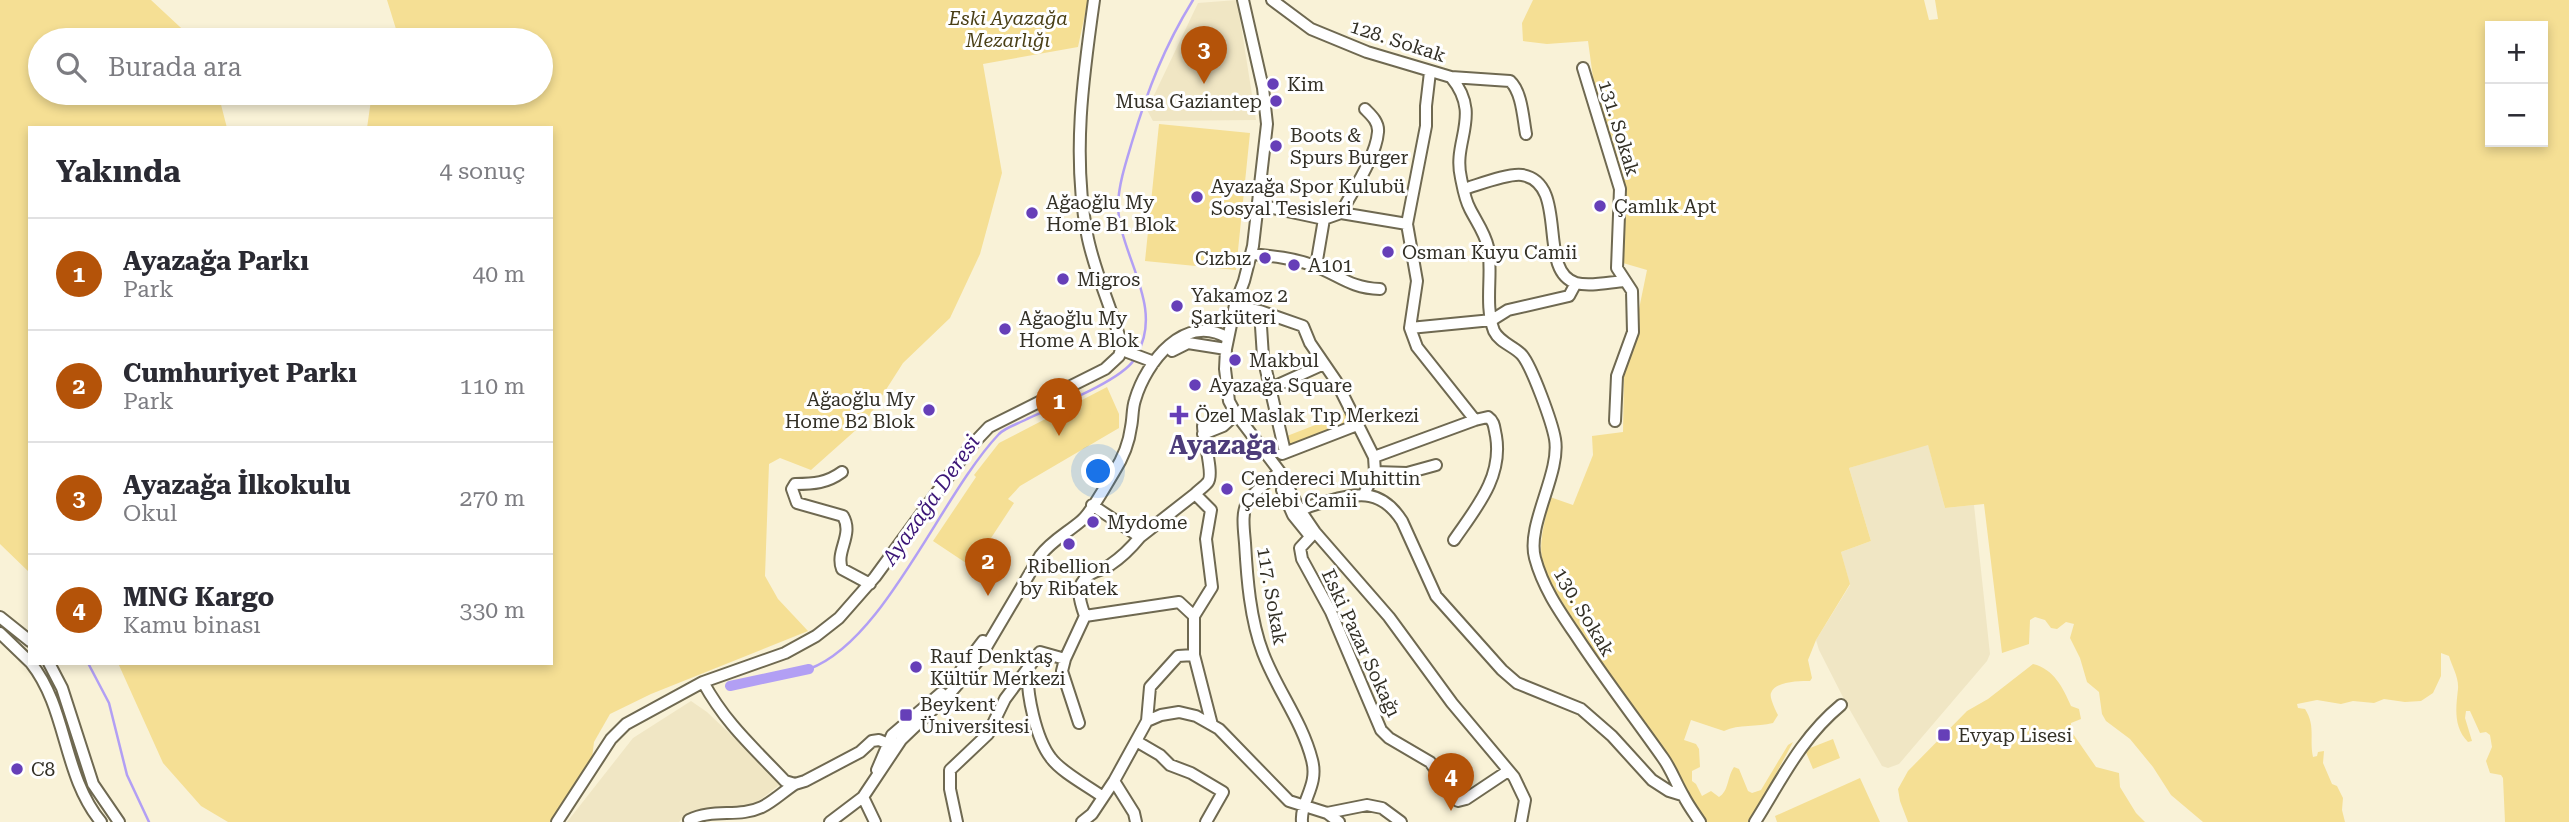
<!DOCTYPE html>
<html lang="tr">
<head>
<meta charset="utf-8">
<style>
	:root { --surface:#fff; --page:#f2f2f3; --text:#2b2b33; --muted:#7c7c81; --line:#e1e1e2; --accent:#b45309 }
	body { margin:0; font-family:"Roboto Serif",serif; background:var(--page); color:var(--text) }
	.controls { position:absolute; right:21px; top:21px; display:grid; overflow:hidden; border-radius:0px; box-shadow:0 4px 10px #0003 }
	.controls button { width:63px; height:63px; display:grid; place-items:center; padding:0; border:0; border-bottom:2px solid var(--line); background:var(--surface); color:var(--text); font:35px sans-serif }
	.you { position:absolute; left:1099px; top:472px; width:24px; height:24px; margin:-18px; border:5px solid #fff; border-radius:50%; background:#1a73e8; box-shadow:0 0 0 10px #1a73e833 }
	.badge { display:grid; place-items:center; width:46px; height:46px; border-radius:50%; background:var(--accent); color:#fff; font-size:23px; font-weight:700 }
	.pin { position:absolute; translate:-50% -58px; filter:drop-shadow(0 2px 4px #0008) }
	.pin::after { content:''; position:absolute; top:37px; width:24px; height:21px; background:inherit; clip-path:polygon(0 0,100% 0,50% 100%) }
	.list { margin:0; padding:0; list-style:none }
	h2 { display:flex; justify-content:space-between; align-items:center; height:91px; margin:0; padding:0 28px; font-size:30px }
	h2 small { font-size:23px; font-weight:400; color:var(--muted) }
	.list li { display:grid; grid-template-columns:46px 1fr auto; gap:21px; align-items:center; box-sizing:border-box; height:112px; padding:0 28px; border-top:2px solid var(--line) }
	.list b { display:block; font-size:26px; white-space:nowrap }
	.list p { margin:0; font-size:23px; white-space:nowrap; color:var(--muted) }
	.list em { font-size:23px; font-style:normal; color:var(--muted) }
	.icon { flex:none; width:38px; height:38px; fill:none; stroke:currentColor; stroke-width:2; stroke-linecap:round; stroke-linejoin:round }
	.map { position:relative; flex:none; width:2569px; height:822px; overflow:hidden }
	.search { position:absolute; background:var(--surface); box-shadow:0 4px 10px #0003; left:28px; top:28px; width:525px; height:77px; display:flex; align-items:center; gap:18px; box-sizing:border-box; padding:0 24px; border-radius:38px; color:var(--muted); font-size:26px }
	.panel { position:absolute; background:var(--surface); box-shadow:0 4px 10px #0003; left:28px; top:126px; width:525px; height:539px; border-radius:0px }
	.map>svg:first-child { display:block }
</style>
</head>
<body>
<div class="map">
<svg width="2569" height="822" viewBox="0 0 2569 822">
	<rect width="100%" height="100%" fill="#f9f2d7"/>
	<!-- built -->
	<path fill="#f0e6c4" d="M1237 0 1256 120 1153 121 1147 110 1198 3Z
		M1928 444 1945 508 1974 505 1990 654 1987 661 1899 764 1888 768 1882 766 1847 705 1819 650 1816 640 1850 585 1841 552 1871 541 1849 468Z
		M691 701 707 712 782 783 753 805 733 810 712 809 688 813 679 822H567L633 738Z"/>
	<!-- green -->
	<path fill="#f5df94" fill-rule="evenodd" d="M0 0H151L194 40H40V93H218L227 128H30V573L0 544Z
		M387 0H1088L1078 47 983 64 1002 173 980 254 950 318 903 363 866 421 811 470 780 458 769 464 765 576 778 599 808 631 651 694 610 714 594 742 592 758 550 822H228L201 806 163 763 118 663H551V128H367L372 93H541V40H388L396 29Z
		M1533 0H1924L1929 20 1938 19 1935 0H2569V822H2505L2503 778 2501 775 2490 773 2486 761 2492 747 2490 735 2486 732 2480 733 2470 711H2466L2465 718 2472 741 2468 742C2453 727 2456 707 2458 689 2459 677 2452 667 2449 656L2441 653V676L2433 693 2421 701 2405 702 2384 699 2374 703 2353 701 2341 704 2317 700 2297 704 2298 708 2305 709C2316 726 2309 739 2313 757L2317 756 2318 752 2324 751 2323 763 2332 784 2337 786 2343 798 2342 810 2345 822H2203L2171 795 2153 767 2130 739 2106 721 2102 714 2099 692 2087 682 2080 658 2070 638 2074 624 2066 622 2057 629 2051 628 2045 620 2035 617 2030 620 2029 644 2002 653 1984 504 1945 508 1928 445 1849 468 1871 541 1841 552 1850 584 1816 640 1808 660 1812 678 1810 681C1800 681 1775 681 1771 693 1769 697 1776 711 1778 715L1773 723C1757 727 1739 724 1724 731L1691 720 1684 740 1696 744 1699 749 1700 767 1692 771V781L1696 784 1702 796 1711 791 1719 797C1729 791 1727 777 1734 767L1739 769 1748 791 1752 793 1761 790 1788 745 1793 742 1750 822H1705L1561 603C1534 557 1539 547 1550 497L1573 505 1593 455 1592 436 1623 432 1624 376 1638 335 1639 309 1647 270 1623 263 1624 193 1595 92 1588 41 1547 44 1523 41 1522 23ZM2490 26H2543V142H2490Z
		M1159 124 1250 133 1236 270 1145 261Z
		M1107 387 1119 414V428L1020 486 1008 499 1014 503 972 567 933 541 976 477 974 475 999 443Z
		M1346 413 1349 422 1291 445 1287 436Z
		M2033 664C2054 669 2063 688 2071 706L2079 709 2081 719 2071 723V731L2096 767 2119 773 2120 787 2136 813 2145 822H1908L1900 801 1898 789 1908 771 1967 711 1988 699Z
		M1833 739 1840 758 1813 769 1805 750Z
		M1860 778 1880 822H1777L1775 816Z"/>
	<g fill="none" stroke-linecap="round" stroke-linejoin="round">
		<!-- stream -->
		<path stroke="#b29ff4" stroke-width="2.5" d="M1137 354C1165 305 1118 254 1118 204 1119 183 1126 162 1132 142 1148 89 1164 47 1193 0
			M88 663 109 703 127 775 149 822
			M809 669C885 641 941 495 999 434 1006 427 1018 424 1027 419 1053 407 1119 382 1134 360"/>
		<!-- canal -->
		<path stroke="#b29ff4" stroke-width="10" d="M730 686 809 669"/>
		<defs>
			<path id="minor" d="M1243 0 1263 88 1267 124 1253 246 1244 281 1235 305 1226 349 1225 369 1229 401 1236 414 1280 472 1300 510 1315 532 1389 617 1452 703 1514 777 1525 800 1521 822
				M1272 0 1311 29 1367 52 1451 77 1510 81C1522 92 1523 118 1526 134
				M1583 68 1620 189 1617 268 1632 291 1633 332 1617 376 1615 421
				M1430 72 1426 106V126L1407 224 1417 281 1410 328 1417 347 1475 420
				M1451 77C1483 116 1452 140 1461 178 1463 188 1465 200 1470 209 1476 221 1485 233 1488 247 1493 273 1484 305 1494 331 1500 343 1514 346 1522 355 1532 367 1552 422 1555 439 1561 473 1526 525 1535 558 1543 588 1560 612 1577 637 1604 678 1634 717 1663 758 1671 769 1676 783 1683 795 1688 805 1694 813 1700 822
				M1464 189C1478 185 1508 173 1522 175 1570 183 1536 271 1576 283 1590 287 1610 282 1625 281
				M1259 205 1324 219 1341 213 1407 224
				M1341 213C1353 190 1376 157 1378 132 1379 122 1371 115 1365 109
				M1252 254C1272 256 1293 258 1312 265 1338 274 1349 288 1380 289
				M1316 266 1324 219
				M1235 305 1260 311 1303 326 1310 343 1336 381 1374 457 1375 472 1364 494
				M1260 311 1263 357 1285 452
				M1410 328 1492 320 1508 310 1569 296 1576 283
				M1122 350 1154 362
				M1172 351 1188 343 1226 349
				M1269 389 1324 364
				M1203 434 1223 426 1234 416
				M1282 454 1357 425
				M1374 457 1475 420 1488 417C1495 422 1494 428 1496 436 1503 477 1476 508 1454 540
				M842 472C827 483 814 484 795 484L792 489 797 503 843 516C854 535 835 551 842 569L870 584
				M1280 472C1270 480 1256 489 1248 501 1241 512 1244 530 1245 543 1247 578 1250 619 1263 653 1277 690 1302 721 1312 760 1319 786 1300 801 1302 822
				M1375 472 1407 473 1436 465
				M1282 490 1293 515 1310 536
				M1092 505 1140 537 1195 494
				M1293 515C1304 507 1316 504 1329 501 1360 492 1382 490 1402 521L1436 596 1502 670 1517 683 1581 709 1612 736 1652 780 1669 791 1682 795
				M1313 534 1300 548 1302 559 1331 612 1381 730 1389 738 1430 762 1458 801 1466 799 1508 771
				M1085 616 1179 602 1194 616
				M1194 616 1212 587 1206 539 1211 510 1195 494C1199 490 1205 486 1208 482 1214 474 1203 438 1203 426L1217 419 1231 418
				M1194 616V655L1212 725
				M0 617 30 641
				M0 633 30 662
				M1065 659 1062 671 1079 723
				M31 663C68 710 62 774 101 822
				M49 663 62 688 93 784 119 822
				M1028 669C1026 693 1036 739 1051 758 1061 772 1088 786 1103 797
				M961 670 983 641
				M703 682C726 724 753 747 785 781L795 784 805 781 860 752 872 741 879 740 893 746
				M1147 721 1150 687 1178 656 1194 655
				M1136 741 1160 755 1170 765 1191 773 1223 792 1206 822
				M877 770 892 735 941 693
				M1114 781 1134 813 1136 822
				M863 797 875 822
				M1327 813 1339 822
				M689 820C713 808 739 818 762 807 774 801 784 791 795 784
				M557 822 611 739 626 724 703 682 785 653 816 636 839 618 875 577 970 447 989 427 1105 369 1119 356 1122 346C1112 308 1094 272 1087 234 1072 156 1083 77 1094 0
				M830 822 863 797 901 740 951 692 978 661 1040 556C1051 541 1067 533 1081 521 1092 512 1106 485 1114 472 1123 458 1129 443 1131 427 1133 418 1132 409 1135 400 1146 362 1185 312 1228 338
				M957 822 950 789V770L988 734 1005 699 1040 652 1065 659 1085 616C1080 602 1074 586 1089 575 1096 570 1104 570 1110 565 1122 557 1131 548 1140 537
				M1082 822 1092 814 1114 781 1147 721 1161 715 1179 712 1196 716 1219 729 1289 801 1327 813 1367 805 1382 808 1401 822
				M1755 822C1782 779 1801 738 1841 705"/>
		</defs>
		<!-- minor casing -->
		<use href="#minor" stroke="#6f6951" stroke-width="14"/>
		<!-- minor -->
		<use href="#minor" stroke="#fff" stroke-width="10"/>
	</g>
	<!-- markers -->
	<g fill="#663fb8" stroke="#fff" stroke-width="2.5">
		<circle cx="1273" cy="84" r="7"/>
		<circle cx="1276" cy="101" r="7"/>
		<circle cx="1276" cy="146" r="7"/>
		<circle cx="1197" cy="197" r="7"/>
		<circle cx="1600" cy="206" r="7"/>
		<circle cx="1032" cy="213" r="7"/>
		<circle cx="1388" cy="252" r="7"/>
		<circle cx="1265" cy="258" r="7"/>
		<circle cx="1294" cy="265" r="7"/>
		<circle cx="1063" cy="279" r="7"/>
		<circle cx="1177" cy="306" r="7"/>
		<circle cx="1005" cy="329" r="7"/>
		<circle cx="1235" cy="360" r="7"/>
		<circle cx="1195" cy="385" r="7"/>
		<circle cx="929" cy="410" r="7"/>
		<path d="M1175.5 404.5h7v7h7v7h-7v7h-7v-7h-7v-7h7z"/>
		<circle cx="1227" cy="489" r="7"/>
		<circle cx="1093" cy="522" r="7"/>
		<circle cx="1069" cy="544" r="7"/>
		<circle cx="916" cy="667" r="7"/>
		<rect x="899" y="708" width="14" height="14" rx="3.5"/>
		<rect x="1937" y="728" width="14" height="14" rx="3.5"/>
		<circle cx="17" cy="769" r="7"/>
	</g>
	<g text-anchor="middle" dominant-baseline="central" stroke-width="6" stroke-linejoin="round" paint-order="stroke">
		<!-- park labels -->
		<g font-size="19" font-style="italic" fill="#4a3f16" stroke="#fff">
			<text x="1008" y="18">Eski Ayazağa<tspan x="1008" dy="22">Mezarlığı</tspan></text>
		</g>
		<!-- street labels -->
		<g font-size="19" fill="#333026" stroke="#fff">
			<text transform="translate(1398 41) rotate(18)">128. Sokak</text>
			<text transform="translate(1619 128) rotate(73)">131. Sokak</text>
			<text transform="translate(1272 596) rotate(80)">117. Sokak</text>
			<text transform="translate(1584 612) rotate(59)">130. Sokak</text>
			<text transform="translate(1361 643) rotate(65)">Eski Pazar Sokağı</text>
		</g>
		<!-- poi labels -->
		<g font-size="19" fill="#333026" stroke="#fff" text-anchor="start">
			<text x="1287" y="84">Kim</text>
			<text x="1262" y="101" text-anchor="end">Musa Gaziantep</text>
			<text x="1290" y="135">Boots &amp;<tspan x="1290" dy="22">Spurs Burger</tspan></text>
			<text x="1211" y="186">Ayazağa Spor Kulubü<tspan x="1211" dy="22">Sosyal Tesisleri</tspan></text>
			<text x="1046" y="202">Ağaoğlu My<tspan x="1046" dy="22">Home B1 Blok</tspan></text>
			<text x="1614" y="206">Çamlık Apt</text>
			<text x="1402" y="252">Osman Kuyu Camii</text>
			<text x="1251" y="258" text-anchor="end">Cızbız</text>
			<text x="1308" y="265">A101</text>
			<text x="1077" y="279">Migros</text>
			<text x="1191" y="295">Yakamoz 2<tspan x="1191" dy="22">Şarküteri</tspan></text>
			<text x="1019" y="318">Ağaoğlu My<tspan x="1019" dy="22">Home A Blok</tspan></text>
			<text x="1249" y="360">Makbul</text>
			<text x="1209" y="385">Ayazağa Square</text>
			<text x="915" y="399" text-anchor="end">Ağaoğlu My<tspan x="915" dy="22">Home B2 Blok</tspan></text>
			<text x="1195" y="415">Özel Maslak Tıp Merkezi</text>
			<text x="1241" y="478">Cendereci Muhittin<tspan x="1241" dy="22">Çelebi Camii</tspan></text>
			<text x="1107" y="522">Mydome</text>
			<text x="1069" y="566" text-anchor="middle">Ribellion<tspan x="1069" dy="22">by Ribatek</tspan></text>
			<text x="930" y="656">Rauf Denktaş<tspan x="930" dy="22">Kültür Merkezi</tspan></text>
			<text x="920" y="704">Beykent<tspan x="920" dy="22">Üniversitesi</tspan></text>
			<text x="1958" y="735">Evyap Lisesi</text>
			<text x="31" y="769">C8</text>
		</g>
		<!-- water labels -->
		<g font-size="21" font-style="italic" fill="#3b1577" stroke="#fff">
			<text transform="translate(931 500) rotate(-55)">Ayazağa Deresi</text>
		</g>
		<!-- district labels -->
		<g font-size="26" font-weight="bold" fill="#4d3d7a" stroke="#fff">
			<text x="1223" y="445">Ayazağa</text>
		</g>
	</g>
</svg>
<div class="controls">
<button>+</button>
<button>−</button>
</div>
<div class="you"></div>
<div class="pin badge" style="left:1059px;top:436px">1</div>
<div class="pin badge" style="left:988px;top:596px">2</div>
<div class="pin badge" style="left:1204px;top:84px">3</div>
<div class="pin badge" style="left:1451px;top:811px">4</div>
<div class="search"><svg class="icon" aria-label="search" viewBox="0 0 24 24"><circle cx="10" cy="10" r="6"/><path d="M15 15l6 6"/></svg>Burada ara</div>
<section class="panel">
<h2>Yakında<small>4 sonuç</small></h2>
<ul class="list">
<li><span class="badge">1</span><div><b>Ayazağa Parkı</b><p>Park</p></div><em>40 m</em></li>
<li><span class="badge">2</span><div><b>Cumhuriyet Parkı</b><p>Park</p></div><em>110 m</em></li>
<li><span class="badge">3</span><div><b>Ayazağa İlkokulu</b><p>Okul</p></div><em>270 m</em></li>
<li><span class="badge">4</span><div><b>MNG Kargo</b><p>Kamu binası</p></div><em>330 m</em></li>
</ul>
</section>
</div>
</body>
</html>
